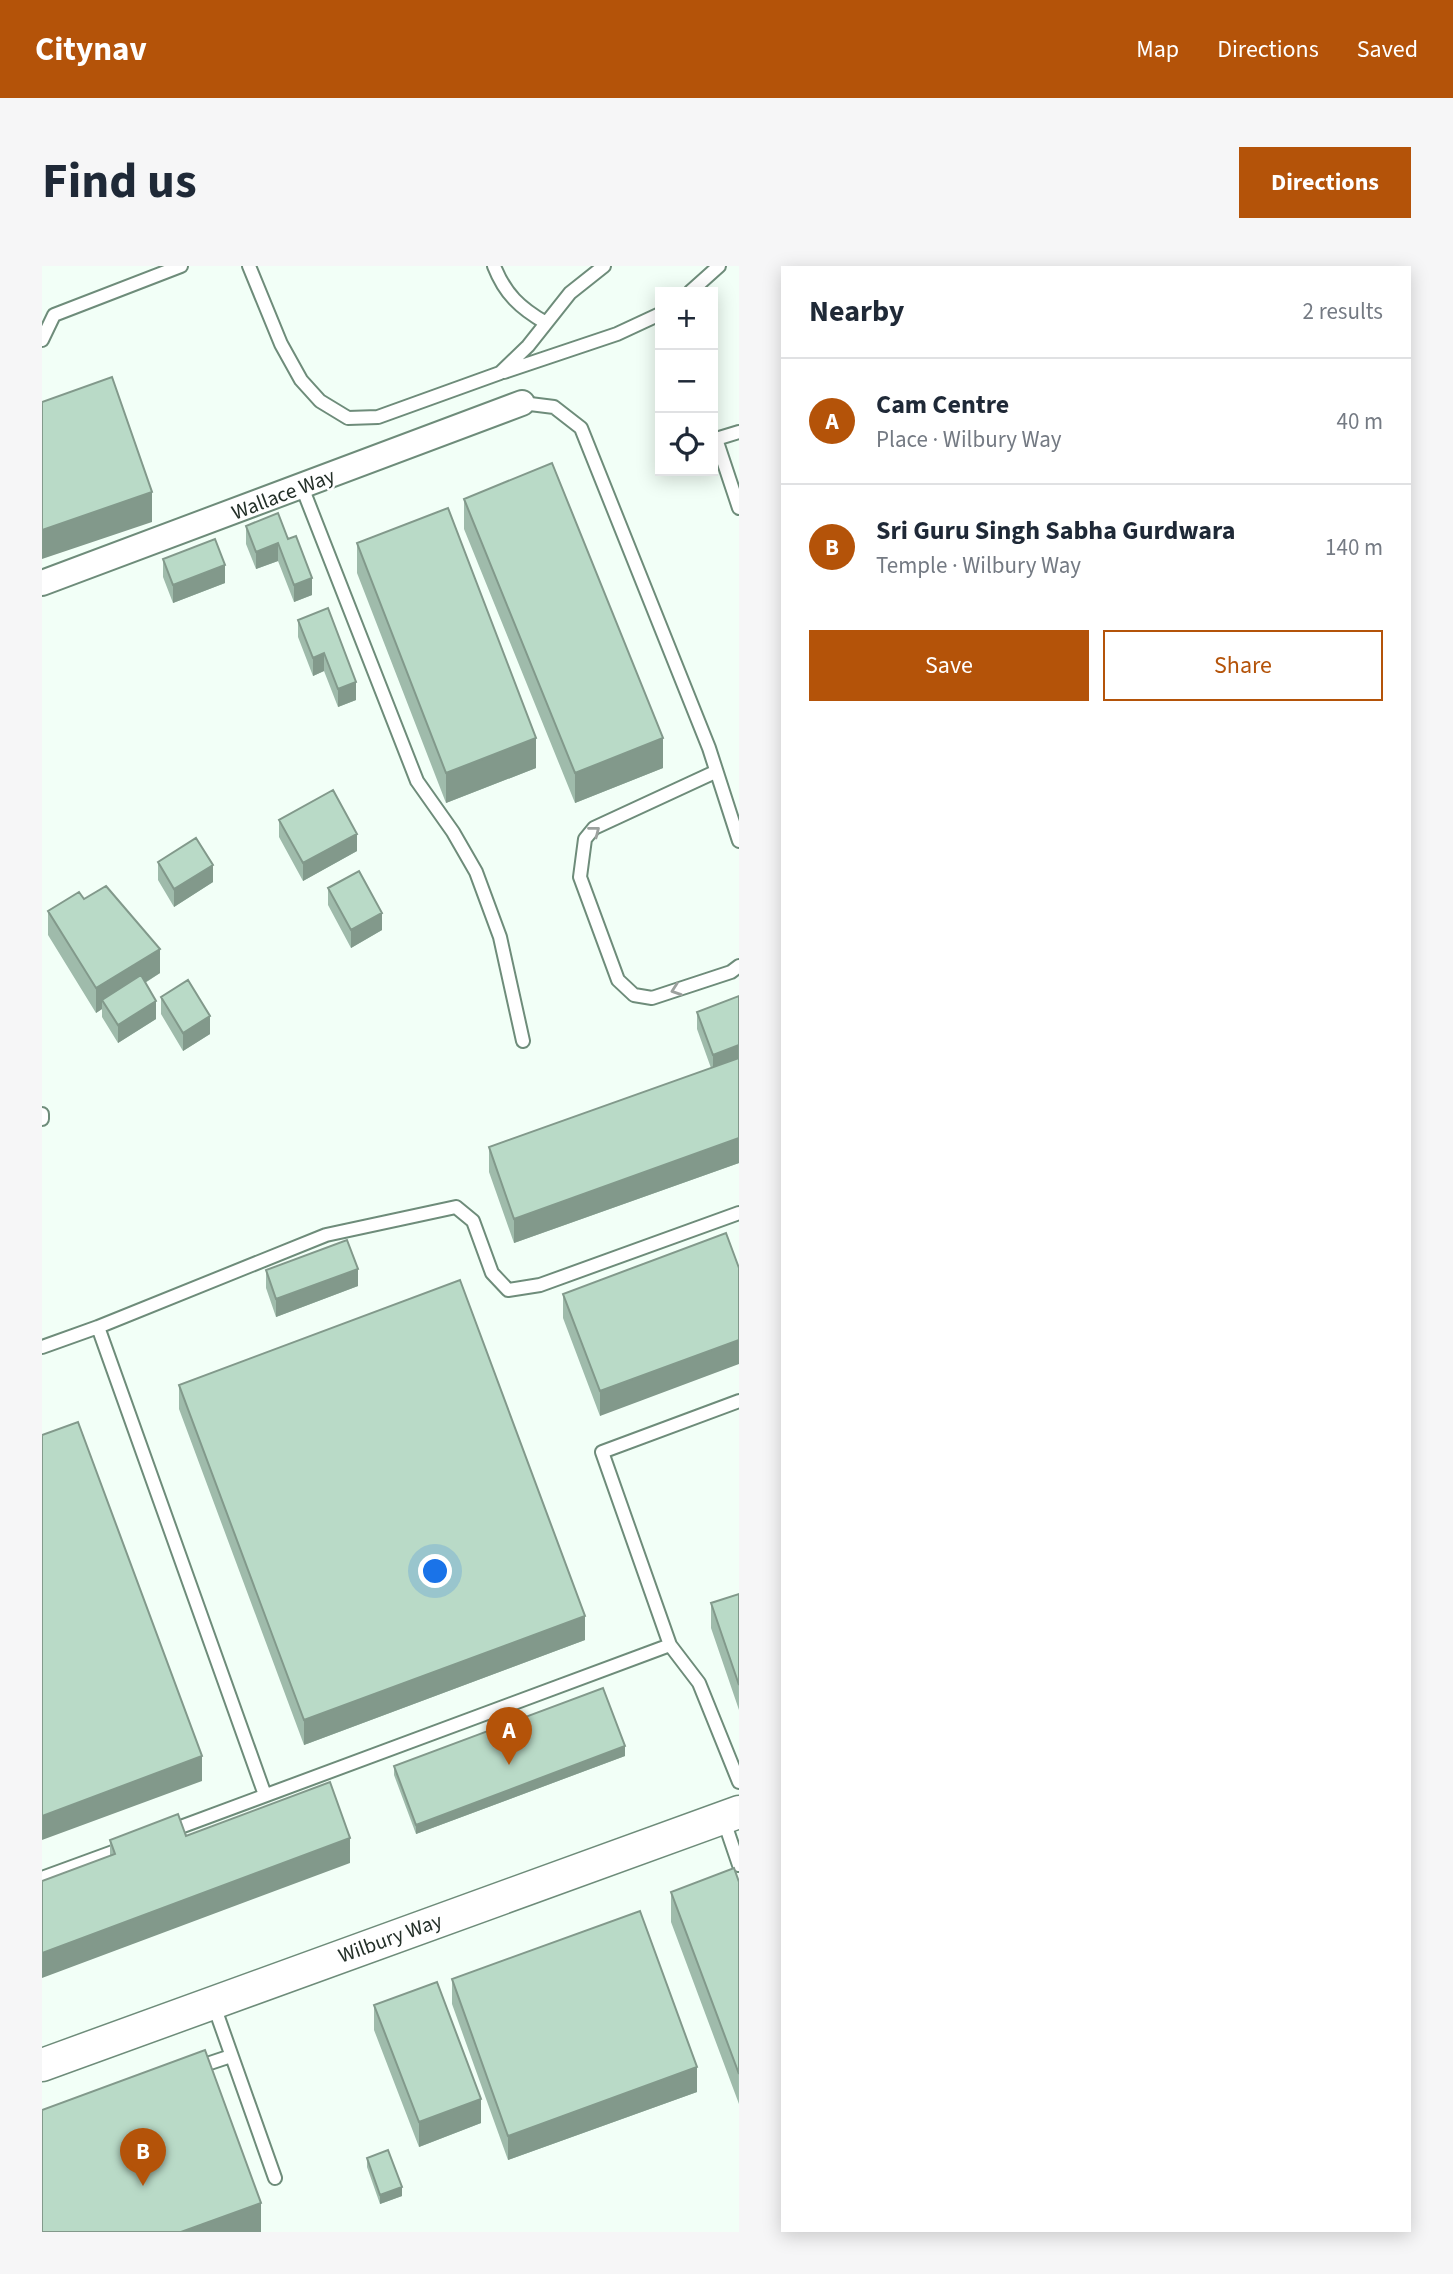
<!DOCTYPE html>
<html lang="en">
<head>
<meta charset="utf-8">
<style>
	:root { --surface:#fff; --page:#f6f6f7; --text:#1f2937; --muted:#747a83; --line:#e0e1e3; --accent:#b45309 }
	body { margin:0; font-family:"Source Sans 3",sans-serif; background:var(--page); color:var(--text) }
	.controls { position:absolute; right:21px; top:21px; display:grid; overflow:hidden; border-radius:0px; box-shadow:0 4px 18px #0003 }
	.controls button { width:63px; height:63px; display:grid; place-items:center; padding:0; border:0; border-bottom:2px solid var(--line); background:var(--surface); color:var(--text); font:35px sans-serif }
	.you { position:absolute; left:394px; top:1306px; width:24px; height:24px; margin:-18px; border:5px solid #fff; border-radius:50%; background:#1a73e8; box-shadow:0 0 0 10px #1a73e833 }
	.badge { display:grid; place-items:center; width:46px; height:46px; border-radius:50%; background:var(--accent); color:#fff; font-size:23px; font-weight:700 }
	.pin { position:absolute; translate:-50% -58px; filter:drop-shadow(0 2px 4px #0008) }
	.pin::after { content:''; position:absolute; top:37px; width:24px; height:21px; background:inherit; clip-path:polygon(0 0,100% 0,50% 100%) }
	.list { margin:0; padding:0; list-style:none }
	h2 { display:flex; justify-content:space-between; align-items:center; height:91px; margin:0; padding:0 28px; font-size:30px }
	h2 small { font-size:23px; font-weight:400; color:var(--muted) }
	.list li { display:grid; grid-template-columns:46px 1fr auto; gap:21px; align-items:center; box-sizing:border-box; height:126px; padding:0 28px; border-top:2px solid var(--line) }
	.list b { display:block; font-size:26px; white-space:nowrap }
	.list p { margin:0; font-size:23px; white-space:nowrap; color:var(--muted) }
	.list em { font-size:23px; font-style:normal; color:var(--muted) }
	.actions { display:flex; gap:14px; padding:21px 28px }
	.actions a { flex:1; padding:16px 0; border:2px solid var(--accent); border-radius:0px; text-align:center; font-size:24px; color:var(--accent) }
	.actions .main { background:var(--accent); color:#fff }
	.icon { flex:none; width:38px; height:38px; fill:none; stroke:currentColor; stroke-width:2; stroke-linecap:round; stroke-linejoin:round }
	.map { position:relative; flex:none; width:697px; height:1966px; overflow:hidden; border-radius:0px }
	header { display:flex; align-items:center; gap:42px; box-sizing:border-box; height:98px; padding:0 35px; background:var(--accent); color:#fff }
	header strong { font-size:33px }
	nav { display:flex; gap:38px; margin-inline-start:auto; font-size:24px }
	.intro { display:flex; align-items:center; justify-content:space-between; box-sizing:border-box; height:168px; padding:0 42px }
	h1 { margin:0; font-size:49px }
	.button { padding:18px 32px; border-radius:0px; background:var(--accent); color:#fff; font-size:24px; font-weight:700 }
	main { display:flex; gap:42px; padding:0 42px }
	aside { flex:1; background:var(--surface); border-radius:0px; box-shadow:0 4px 18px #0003 }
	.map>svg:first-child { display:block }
</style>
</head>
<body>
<header>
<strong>Citynav</strong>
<nav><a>Map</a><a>Directions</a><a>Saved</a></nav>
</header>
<div class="intro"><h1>Find us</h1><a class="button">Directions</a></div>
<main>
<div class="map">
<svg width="697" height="1966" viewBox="0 0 697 1966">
	<rect width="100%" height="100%" fill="#f2fff7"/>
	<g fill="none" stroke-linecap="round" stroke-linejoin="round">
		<defs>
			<path id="service" d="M207 0 239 78 259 114 278 135 306 152 336 151 458 107 486 80 528 27 562 0
				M452 0C463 28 478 42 504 57
				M648 26 677 0
				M0 74 12 49 139 0
				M462 106 575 68 618 48
				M480 137 512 141 539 162 667 482 697 575
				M697 166 674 173 697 242
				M260 221 375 515 411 566 434 606 458 671 481 775
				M673 506 552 562 543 573 538 611 576 714 592 729 610 732 689 706 697 700
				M0 848V853
				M56 1061 284 969 414 941 431 955 450 1007 466 1024 498 1019 697 947
				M0 1081 56 1061 223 1529
				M697 1135 560 1186 628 1379 657 1417 697 1516
				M681 1552 697 1599
				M125 1566 628 1379
				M0 1612 82 1582
				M171 1737 233 1912
				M153 1802 189 1790"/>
			<path id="minor" d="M0 317 480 137"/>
			<path id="tertiary" d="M0 1799 697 1546"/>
		</defs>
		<!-- service casing -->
		<use href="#service" stroke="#6e8c7a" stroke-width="16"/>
		<!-- minor casing -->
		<use href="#minor" stroke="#6e8c7a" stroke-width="28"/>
		<!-- tertiary casing -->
		<use href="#tertiary" stroke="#6e8c7a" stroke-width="35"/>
		<!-- service -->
		<use href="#service" stroke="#fff" stroke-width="12"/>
		<!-- minor -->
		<use href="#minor" stroke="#fff" stroke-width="24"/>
		<!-- tertiary -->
		<use href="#tertiary" stroke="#fff" stroke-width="32"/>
	</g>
	<!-- wall -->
	<path fill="#9fbbab" d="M422 233 621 502 533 537 422 263Z
		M204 260 246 273 270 329 252 336 236 295 214 303 204 278Z
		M315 277 494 502 404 537 315 307Z
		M121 293 183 317 131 337 121 311Z
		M286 342 314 434 296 441 282 405 271 410 256 371V354Z
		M237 554 315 585 261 615 237 571Z
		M116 596 171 616 132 641 116 614Z
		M286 622 340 664 309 682 286 639Z
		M6 645 118 707 103 717 114 753 76 777 60 751V743L54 747 6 669Z
		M697 730V897L472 977 447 906V881L669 802 655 763V746Z
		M119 731 168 768 141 785 119 748Z
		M697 1002 558 1150 521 1052V1028Z
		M224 1004 316 1020 234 1051 224 1022Z
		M137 1119 543 1374 262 1479 137 1143Z
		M697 1328V1444L669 1362V1337Z
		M583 1490 374 1568 352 1509V1500Z
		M144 1570 308 1597 68 1590V1574Z
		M697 1616V1838L629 1656V1626Z
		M410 1713 655 1826 466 1894 410 1738Z
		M332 1739 439 1857 377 1881 332 1764Z
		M325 1892 360 1930 338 1938 325 1901Z"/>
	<!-- shaded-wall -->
	<path fill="#82998b" d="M110 226V256L0 293V264Z
		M236 277V295L214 303V286Z
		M183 299V317L131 337V319Z
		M270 312V329L252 336V319Z
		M282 387V405L271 410V392Z
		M314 416V434L296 441V423Z
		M494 472V502L404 537V507Z
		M621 472V502L533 537V507Z
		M315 568V585L261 615V597Z
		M171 599V616L132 641V623Z
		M340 647V664L309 682V664Z
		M118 683V707L64 741 60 734V743L54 747V722Z
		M114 735V753L76 777V759Z
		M168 750V768L141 785V767Z
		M697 779V797L671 807V789Z
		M697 872V897L472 977V953Z
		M316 1003V1020L234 1051V1033Z
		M697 1074V1098L558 1150V1125Z
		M543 1350V1374L262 1479V1454Z
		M583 1480V1490L374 1568V1559Z
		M160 1490V1515L0 1574V1550Z
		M308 1572V1597L0 1712V1687Z
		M655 1801V1826L466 1894V1870Z
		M439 1833V1857L377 1881V1856Z
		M360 1921V1930L338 1938V1929Z
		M219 1937V1966H139Z"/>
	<!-- building -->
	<path fill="#b9dac7" stroke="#82998b" stroke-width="2" d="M70 111 110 226 0 264V136Z
		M510 197 621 472 533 507 422 233Z
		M406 242 494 472 404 507 315 277Z
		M236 247 246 273 254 270 270 312 252 319 236 277 214 286 204 260Z
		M173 273 183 299 131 319 121 293Z
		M286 342 314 416 296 423 282 387 271 392 256 354Z
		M291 524 315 568 261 597 237 554Z
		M154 572 171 599 132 623 116 596Z
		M317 605 340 647 309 664 286 622Z
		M64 620 118 683 54 722 6 645 37 626 42 633Z
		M99 709 114 735 76 759 60 734Z
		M146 714 168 750 141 767 119 731Z
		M697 730V779L671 789 655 746Z
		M697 792V872L472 953 447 881Z
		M684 967 697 1002V1074L558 1125 521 1028Z
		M305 974 316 1003 234 1033 224 1004Z
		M418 1014 543 1350 262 1454 137 1119Z
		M36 1156 160 1490 0 1550V1169Z
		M697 1328V1419L669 1337Z
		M561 1422 583 1480 374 1559 352 1500Z
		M288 1516 308 1572 0 1687V1615L73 1588 68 1574 136 1548 144 1570Z
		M692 1602 697 1616V1808L629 1626Z
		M598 1645 655 1801 466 1870 410 1713Z
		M395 1716 439 1833 377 1856 332 1739Z
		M163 1784 219 1937 139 1966H0V1844Z
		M346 1884 360 1921 338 1929 325 1892Z"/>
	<!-- one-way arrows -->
	<defs><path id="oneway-chevron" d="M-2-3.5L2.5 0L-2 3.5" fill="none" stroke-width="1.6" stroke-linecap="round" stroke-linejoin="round" transform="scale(1.75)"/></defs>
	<g stroke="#9ca19e">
		<use href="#oneway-chevron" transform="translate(553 565) rotate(-38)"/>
		<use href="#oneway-chevron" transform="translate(634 724) rotate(161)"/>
	</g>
	<g text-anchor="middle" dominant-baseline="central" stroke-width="5" stroke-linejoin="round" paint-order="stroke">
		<!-- street labels -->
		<g font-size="21" fill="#232f28" stroke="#fff">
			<text transform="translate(241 228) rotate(-21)">Wallace Way</text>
			<text transform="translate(348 1672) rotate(-20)">Wilbury Way</text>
		</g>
	</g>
</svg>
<div class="controls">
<button>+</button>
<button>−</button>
<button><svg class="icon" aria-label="locate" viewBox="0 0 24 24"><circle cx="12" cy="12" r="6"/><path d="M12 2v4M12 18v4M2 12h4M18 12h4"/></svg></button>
</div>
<div class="you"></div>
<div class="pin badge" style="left:467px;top:1499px">A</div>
<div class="pin badge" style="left:101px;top:1920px">B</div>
</div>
<aside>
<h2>Nearby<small>2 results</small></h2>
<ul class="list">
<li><span class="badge">A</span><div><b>Cam Centre</b><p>Place · Wilbury Way</p></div><em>40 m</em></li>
<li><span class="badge">B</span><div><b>Sri Guru Singh Sabha Gurdwara</b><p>Temple · Wilbury Way</p></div><em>140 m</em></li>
</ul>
<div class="actions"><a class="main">Save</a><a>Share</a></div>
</aside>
</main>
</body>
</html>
